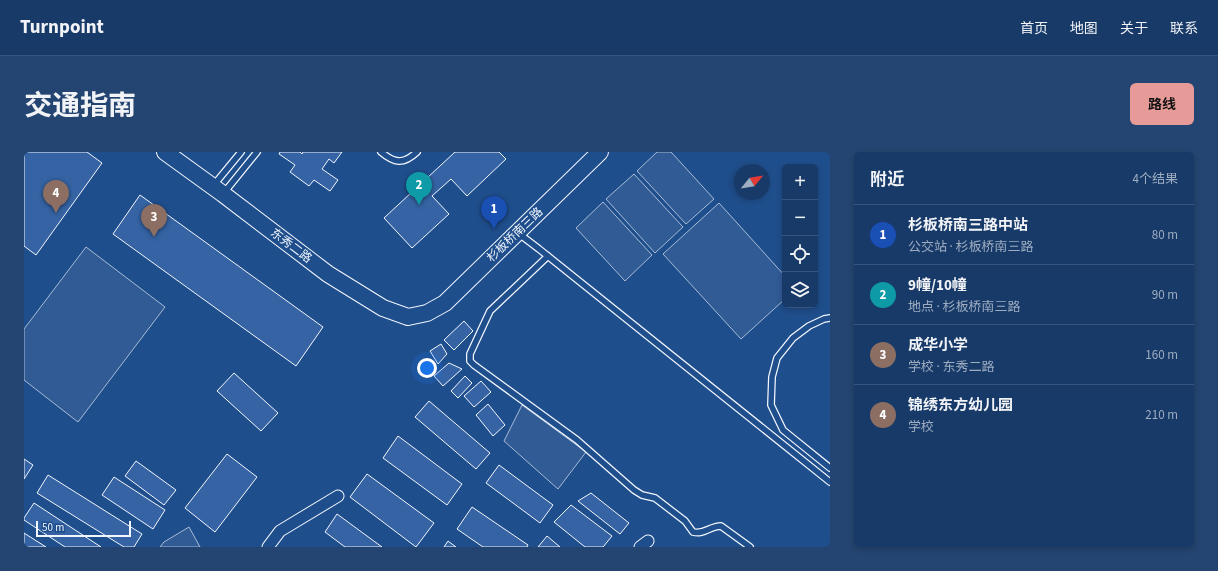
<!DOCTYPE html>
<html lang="zh">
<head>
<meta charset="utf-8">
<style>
	:root { --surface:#173a69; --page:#244571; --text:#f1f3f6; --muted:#9eadc0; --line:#36547d; --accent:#e69b98 }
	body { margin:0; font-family:"Source Sans 3","Noto Sans SC",sans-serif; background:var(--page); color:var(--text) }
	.controls { position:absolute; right:12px; top:12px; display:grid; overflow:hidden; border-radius:6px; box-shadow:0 2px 6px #0003 }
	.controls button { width:36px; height:36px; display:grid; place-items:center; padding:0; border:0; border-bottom:1px solid var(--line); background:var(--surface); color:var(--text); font:20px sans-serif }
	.compass { position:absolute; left:710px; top:12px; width:36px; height:36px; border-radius:50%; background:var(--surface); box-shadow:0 2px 6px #0003; rotate:60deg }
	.scale { position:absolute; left:12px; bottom:10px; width:95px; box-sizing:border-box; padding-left:4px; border:2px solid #f2f6ff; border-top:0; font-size:11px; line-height:14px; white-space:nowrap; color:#f2f6ff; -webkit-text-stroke:3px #1f4e8c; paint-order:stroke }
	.you { position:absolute; left:403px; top:216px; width:14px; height:14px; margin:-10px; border:3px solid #fff; border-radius:50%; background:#1a73e8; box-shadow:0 0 0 6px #1a73e833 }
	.badge { display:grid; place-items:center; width:26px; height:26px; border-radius:50%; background:var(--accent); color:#fff; font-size:13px; font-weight:700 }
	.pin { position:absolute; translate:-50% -33px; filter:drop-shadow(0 1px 2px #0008) }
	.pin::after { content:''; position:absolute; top:21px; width:14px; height:12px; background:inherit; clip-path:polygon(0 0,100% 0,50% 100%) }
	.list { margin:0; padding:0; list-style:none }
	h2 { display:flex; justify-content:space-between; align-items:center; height:52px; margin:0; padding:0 16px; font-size:17px }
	h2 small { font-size:13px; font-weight:400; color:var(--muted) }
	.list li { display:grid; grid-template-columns:26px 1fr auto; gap:12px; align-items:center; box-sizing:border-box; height:60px; padding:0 16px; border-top:1px solid var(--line) }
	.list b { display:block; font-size:15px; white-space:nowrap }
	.list p { margin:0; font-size:13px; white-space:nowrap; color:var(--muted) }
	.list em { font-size:13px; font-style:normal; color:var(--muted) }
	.icon { flex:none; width:22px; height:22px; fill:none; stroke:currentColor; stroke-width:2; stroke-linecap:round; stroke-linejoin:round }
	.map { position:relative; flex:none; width:806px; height:395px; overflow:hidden; border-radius:6px }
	header { display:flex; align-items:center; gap:24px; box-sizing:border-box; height:56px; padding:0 20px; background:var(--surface); border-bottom:1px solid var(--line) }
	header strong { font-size:19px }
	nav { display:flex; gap:22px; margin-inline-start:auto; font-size:14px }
	.intro { display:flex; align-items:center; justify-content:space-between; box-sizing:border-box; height:96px; padding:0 24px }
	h1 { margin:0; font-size:28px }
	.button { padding:10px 18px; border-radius:6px; background:var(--accent); color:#111; font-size:14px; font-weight:700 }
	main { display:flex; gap:24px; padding:0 24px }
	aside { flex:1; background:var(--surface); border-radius:6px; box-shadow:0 2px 6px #0003 }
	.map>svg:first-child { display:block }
</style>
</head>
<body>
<header>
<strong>Turnpoint</strong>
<nav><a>首页</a><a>地图</a><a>关于</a><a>联系</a></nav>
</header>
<div class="intro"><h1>交通指南</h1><a class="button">路线</a></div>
<main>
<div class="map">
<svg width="806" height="395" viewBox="0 0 806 395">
	<rect width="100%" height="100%" fill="#1f4e8c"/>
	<!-- built -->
	<path fill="#305b95" stroke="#a8bbd7" d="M633 0H647L690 47 662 72 613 19Z
		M610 22 659 75 631 101 582 47Z
		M579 50 628 103 601 129 552 76Z
		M695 51 761 124V147L717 187 639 102Z
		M62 95 141 155 54 270 0 228V177Z
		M498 253 562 300 534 337 480 289Z
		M165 375 176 395H136L140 390Z"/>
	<!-- building -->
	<path fill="#3563a3" stroke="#f2f6ff" d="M0 0H63L78 11 12 103 0 94Z
		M256 0H276L278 2 279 0H318L310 11 305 7 298 17 314 28 306 39 290 28 285 34 266 20 271 13 255 2Z
		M431 0H475L482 7 443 44 427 27 408 44 425 62 388 96 360 66Z
		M116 43 299 175 272 214 89 82Z
		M440 169 449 179 430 198 420 188Z
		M417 192 423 202 414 212 406 199Z
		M425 211 438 217 419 234 410 224Z
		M210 221 254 261 237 279 193 239Z
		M441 224 448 231 434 246 427 239Z
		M457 229 467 240 450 255 440 244Z
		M405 249 466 301 452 317 391 265Z
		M464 252 481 273 469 284 452 263Z
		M374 284 438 332 423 353 359 306Z
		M203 302 233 325 191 380 161 356Z
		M0 307 9 313 0 327Z
		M112 309 152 338 140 353 101 324Z
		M475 313 529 353 516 371 462 331Z
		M343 322 410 371 392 395 326 345Z
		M24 323 118 382 110 395H100L13 341Z
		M90 325 141 358 129 377 78 343Z
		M567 341 605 371 596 382 554 349Z
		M10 351 77 395H41L0 368V366Z
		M547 353 588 384 579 395H561L530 370Z
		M448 355 504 393 503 395H459L433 377Z
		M313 362 358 395H321L301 380Z
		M0 381 22 395H0Z
		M523 384 536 395H514Z
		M424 389 432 395H420Z"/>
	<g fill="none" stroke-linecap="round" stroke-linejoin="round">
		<defs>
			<path id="lane" d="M357 0C370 11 379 13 393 0
				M189 34 217 0
				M199 42 233 0
				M494 81 515 97 806 330
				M524 104 466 159 446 202V209L450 213 553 288 610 338 618 343 631 346 661 369 669 380C680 383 686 374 697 374L726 395
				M806 166 800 167 785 174 769 186 753 206 748 225 747 253 759 278 806 316"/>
			<path id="street" d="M244 395 256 379 314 344
				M616 395 624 389"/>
			<path id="secondary" d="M141 0 199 42 304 122 359 156 384 165 403 161 421 151 576 0"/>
		</defs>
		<!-- lane casing -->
		<use href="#lane" stroke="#f2f6ff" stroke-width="8"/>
		<!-- street casing -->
		<use href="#street" stroke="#f2f6ff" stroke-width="13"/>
		<!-- secondary casing -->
		<use href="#secondary" stroke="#f2f6ff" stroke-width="18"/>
		<!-- lane -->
		<use href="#lane" stroke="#1f4e8c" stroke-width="5.5"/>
		<!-- street -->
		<use href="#street" stroke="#1f4e8c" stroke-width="11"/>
		<!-- secondary -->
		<use href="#secondary" stroke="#1f4e8c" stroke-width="16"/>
	</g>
	<g text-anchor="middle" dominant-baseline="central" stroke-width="3" stroke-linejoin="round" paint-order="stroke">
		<!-- street labels -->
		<g font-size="12" fill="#f2f6ff" stroke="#1f4e8c">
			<text transform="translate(491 83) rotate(-44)">杉板桥南三路</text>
			<text transform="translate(267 94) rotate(37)">东秀二路</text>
		</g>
	</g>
</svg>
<div class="controls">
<button>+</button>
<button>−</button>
<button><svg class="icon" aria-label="locate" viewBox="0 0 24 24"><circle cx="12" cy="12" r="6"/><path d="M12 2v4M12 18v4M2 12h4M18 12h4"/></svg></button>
<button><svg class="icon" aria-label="layers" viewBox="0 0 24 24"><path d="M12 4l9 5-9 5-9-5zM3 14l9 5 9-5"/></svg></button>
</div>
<svg class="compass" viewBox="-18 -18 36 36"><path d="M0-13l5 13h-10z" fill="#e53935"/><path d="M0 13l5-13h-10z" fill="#9eadc0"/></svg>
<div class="scale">50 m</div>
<div class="you"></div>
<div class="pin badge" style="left:470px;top:77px;background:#1a4fb4">1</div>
<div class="pin badge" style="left:395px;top:53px;background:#0f9aa8">2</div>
<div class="pin badge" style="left:130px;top:85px;background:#8d6e63">3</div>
<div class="pin badge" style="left:32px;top:61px;background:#8d6e63">4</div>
</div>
<aside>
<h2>附近<small>4个结果</small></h2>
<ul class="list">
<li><span class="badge" style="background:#1a4fb4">1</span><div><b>杉板桥南三路中站</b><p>公交站 · 杉板桥南三路</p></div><em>80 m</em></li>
<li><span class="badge" style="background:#0f9aa8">2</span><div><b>9幢/10幢</b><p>地点 · 杉板桥南三路</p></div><em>90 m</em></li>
<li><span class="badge" style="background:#8d6e63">3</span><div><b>成华小学</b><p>学校 · 东秀二路</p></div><em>160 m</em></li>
<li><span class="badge" style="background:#8d6e63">4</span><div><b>锦绣东方幼儿园</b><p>学校</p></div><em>210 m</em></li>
</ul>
</aside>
</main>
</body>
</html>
